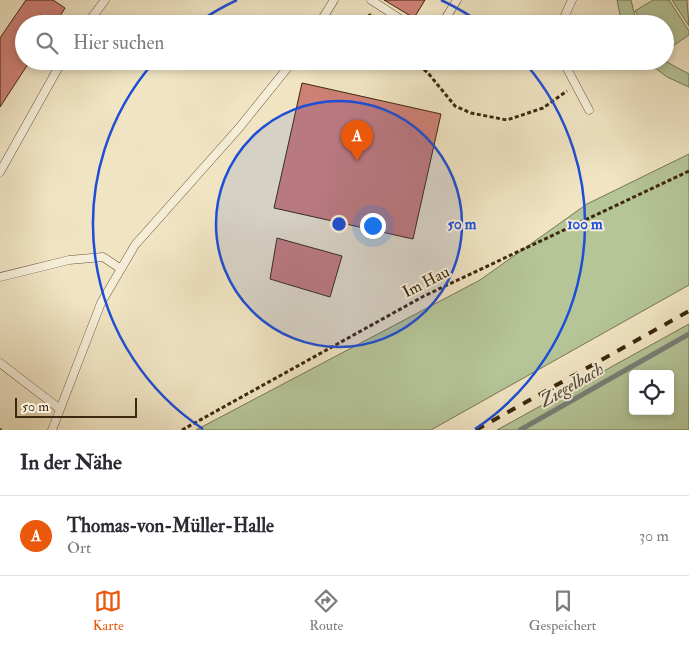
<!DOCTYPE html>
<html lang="de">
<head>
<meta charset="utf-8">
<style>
	:root { --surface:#fff; --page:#f7f7f7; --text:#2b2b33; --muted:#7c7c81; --line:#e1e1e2; --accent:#ea580c }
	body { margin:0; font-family:"IM FELL Double Pica",serif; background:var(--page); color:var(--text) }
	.controls { position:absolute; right:15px; bottom:15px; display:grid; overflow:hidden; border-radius:5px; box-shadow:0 2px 8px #0003 }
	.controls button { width:45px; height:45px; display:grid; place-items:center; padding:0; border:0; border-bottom:1px solid var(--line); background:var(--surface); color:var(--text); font:25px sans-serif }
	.scale { position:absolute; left:15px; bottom:12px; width:122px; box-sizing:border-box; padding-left:5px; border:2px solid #3c280e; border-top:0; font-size:14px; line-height:18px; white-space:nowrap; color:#3c280e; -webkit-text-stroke:4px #f5edd8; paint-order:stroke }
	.you { position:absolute; left:372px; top:225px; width:18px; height:18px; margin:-12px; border:4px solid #fff; border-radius:50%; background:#1a73e8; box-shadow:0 0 0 8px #1a73e833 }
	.badge { display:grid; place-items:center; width:32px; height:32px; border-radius:50%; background:var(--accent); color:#fff; font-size:16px; font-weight:700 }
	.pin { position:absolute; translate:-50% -41px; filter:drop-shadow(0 1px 2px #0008) }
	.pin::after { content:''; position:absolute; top:26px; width:18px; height:15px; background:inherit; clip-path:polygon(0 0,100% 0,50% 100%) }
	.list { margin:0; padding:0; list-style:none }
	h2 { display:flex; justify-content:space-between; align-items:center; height:65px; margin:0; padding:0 20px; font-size:21px }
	h2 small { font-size:16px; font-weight:400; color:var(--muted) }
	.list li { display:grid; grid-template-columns:32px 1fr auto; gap:15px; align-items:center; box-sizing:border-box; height:80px; padding:0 20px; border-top:1px solid var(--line) }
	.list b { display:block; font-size:19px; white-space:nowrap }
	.list p { margin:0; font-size:16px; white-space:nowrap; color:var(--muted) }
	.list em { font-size:16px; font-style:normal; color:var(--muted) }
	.icon { flex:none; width:28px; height:28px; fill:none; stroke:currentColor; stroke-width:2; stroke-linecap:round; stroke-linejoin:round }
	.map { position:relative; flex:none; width:689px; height:430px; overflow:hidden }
	.search { position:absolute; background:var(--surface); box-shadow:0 2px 8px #0003; left:15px; right:15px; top:15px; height:55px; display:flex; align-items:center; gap:12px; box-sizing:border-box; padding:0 18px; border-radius:28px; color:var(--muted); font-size:19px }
	.sheet { height:145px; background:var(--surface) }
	nav { display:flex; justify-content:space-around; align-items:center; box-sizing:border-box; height:70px; border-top:1px solid var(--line); background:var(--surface); font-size:14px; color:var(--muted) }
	nav a { display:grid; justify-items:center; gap:2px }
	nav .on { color:var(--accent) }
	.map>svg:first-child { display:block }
</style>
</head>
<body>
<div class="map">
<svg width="689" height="430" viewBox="0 0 689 430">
	<rect width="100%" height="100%" fill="#f0e4c3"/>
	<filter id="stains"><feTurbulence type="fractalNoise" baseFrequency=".004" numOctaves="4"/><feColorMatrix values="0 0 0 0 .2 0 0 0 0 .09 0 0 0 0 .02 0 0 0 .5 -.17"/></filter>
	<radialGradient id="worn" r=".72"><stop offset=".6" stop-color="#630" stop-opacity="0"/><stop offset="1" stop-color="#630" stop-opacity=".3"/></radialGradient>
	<!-- green -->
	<path fill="#b5c598" stroke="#787653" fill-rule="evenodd" d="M617 0H631L637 24H622Z
		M653 0H669L689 31V35L665 51V24H644L635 11Z
		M672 0H687L689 26Z
		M646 61H665L689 74V87L667 77Z
		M689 154V285L431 430H196L480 280 587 204Z
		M689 324V430H497ZM633 374H670V411H633Z"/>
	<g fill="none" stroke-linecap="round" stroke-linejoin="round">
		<!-- stream -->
		<path stroke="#798078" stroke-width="5" d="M520 430 689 334"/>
	</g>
	<!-- building -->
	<path fill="#ce8076" stroke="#3c280e" d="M26 0H53L65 8 55 24H24V61H30L0 107V38Z
		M384 0H425L414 18Z
		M302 83 441 114 413 239 274 208Z
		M277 238 342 256 330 297 270 279Z"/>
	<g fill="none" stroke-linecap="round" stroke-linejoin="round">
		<defs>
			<path id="service" d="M371 0 408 24
				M87 24 105 0
				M319 24 334 0
				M442 24 457 0
				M561 24 572 0
				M563 61 589 110
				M0 172 62 61
				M0 277 69 260 103 257 121 269
				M0 363 60 409
				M52 430 101 303 135 245 239 128 293 61"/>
		</defs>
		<!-- service casing -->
		<use href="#service" stroke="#69573b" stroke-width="9"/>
		<!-- path -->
		<path stroke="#3c280e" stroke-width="3" stroke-dasharray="4 2.5" stroke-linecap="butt" d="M369 14 376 24
			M414 61 428 73 455 106 471 113 507 120 543 108 567 91
			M0 429 1 430
			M182 430 424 296 689 171"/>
		<!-- service -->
		<use href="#service" stroke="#f5edd8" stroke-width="8"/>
		<!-- rail -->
		<path stroke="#3c280e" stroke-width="4" stroke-dasharray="9 9" stroke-linecap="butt" d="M476 430 689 311"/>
	</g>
	<!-- distance rings -->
	<circle cx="339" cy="224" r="123" fill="#1d4ed8" fill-opacity=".12"/>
	<g fill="none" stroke="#1d4ed8" stroke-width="2.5">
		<circle cx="339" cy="224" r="123"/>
		<path d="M203 429A246 246 0 0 1 153 63M196 24A246 246 0 0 1 237 0M441 0A246 246 0 0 1 482 24M525 63A246 246 0 0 1 475 429"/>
	</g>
	<g text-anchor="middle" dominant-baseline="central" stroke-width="4" stroke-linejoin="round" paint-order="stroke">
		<!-- street labels -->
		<g font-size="16" fill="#3c280e" stroke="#f5edd8">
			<text transform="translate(426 282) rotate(-27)">Im Hau</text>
		</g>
		<!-- water labels -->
		<g font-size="18" font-style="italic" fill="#554d3a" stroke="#f5edd8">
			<text transform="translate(572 385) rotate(-30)">Ziegelbach</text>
		</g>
	</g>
	<circle cx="339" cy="224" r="8" fill="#1d4ed8" stroke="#f5edd8" stroke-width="2.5"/>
	<g font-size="15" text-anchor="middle" font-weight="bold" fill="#1d4ed8" stroke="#f5edd8" stroke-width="4" stroke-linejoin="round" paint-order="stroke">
		<text x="462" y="229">50 m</text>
		<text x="585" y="229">100 m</text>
	</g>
	<rect width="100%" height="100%" filter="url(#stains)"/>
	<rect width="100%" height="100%" fill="url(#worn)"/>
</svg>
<div class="controls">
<button><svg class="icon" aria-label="locate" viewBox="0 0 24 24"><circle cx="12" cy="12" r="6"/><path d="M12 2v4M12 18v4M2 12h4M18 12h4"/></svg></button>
</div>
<div class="scale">50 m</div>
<div class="you"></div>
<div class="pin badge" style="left:357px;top:161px">A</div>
<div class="search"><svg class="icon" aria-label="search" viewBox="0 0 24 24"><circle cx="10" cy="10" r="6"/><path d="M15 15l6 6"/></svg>Hier suchen</div>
</div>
<section class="sheet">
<h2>In der Nähe<small></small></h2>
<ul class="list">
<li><span class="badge">A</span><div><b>Thomas-von-Müller-Halle</b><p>Ort</p></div><em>30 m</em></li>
</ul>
</section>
<nav>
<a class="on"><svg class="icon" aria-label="map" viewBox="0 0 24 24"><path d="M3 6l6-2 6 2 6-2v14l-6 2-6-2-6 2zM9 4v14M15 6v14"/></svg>Karte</a>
<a><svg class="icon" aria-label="directions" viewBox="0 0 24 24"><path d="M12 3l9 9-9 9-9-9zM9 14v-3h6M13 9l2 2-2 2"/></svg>Route</a>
<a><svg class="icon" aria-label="saved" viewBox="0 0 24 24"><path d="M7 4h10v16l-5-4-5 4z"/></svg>Gespeichert</a>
</nav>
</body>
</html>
